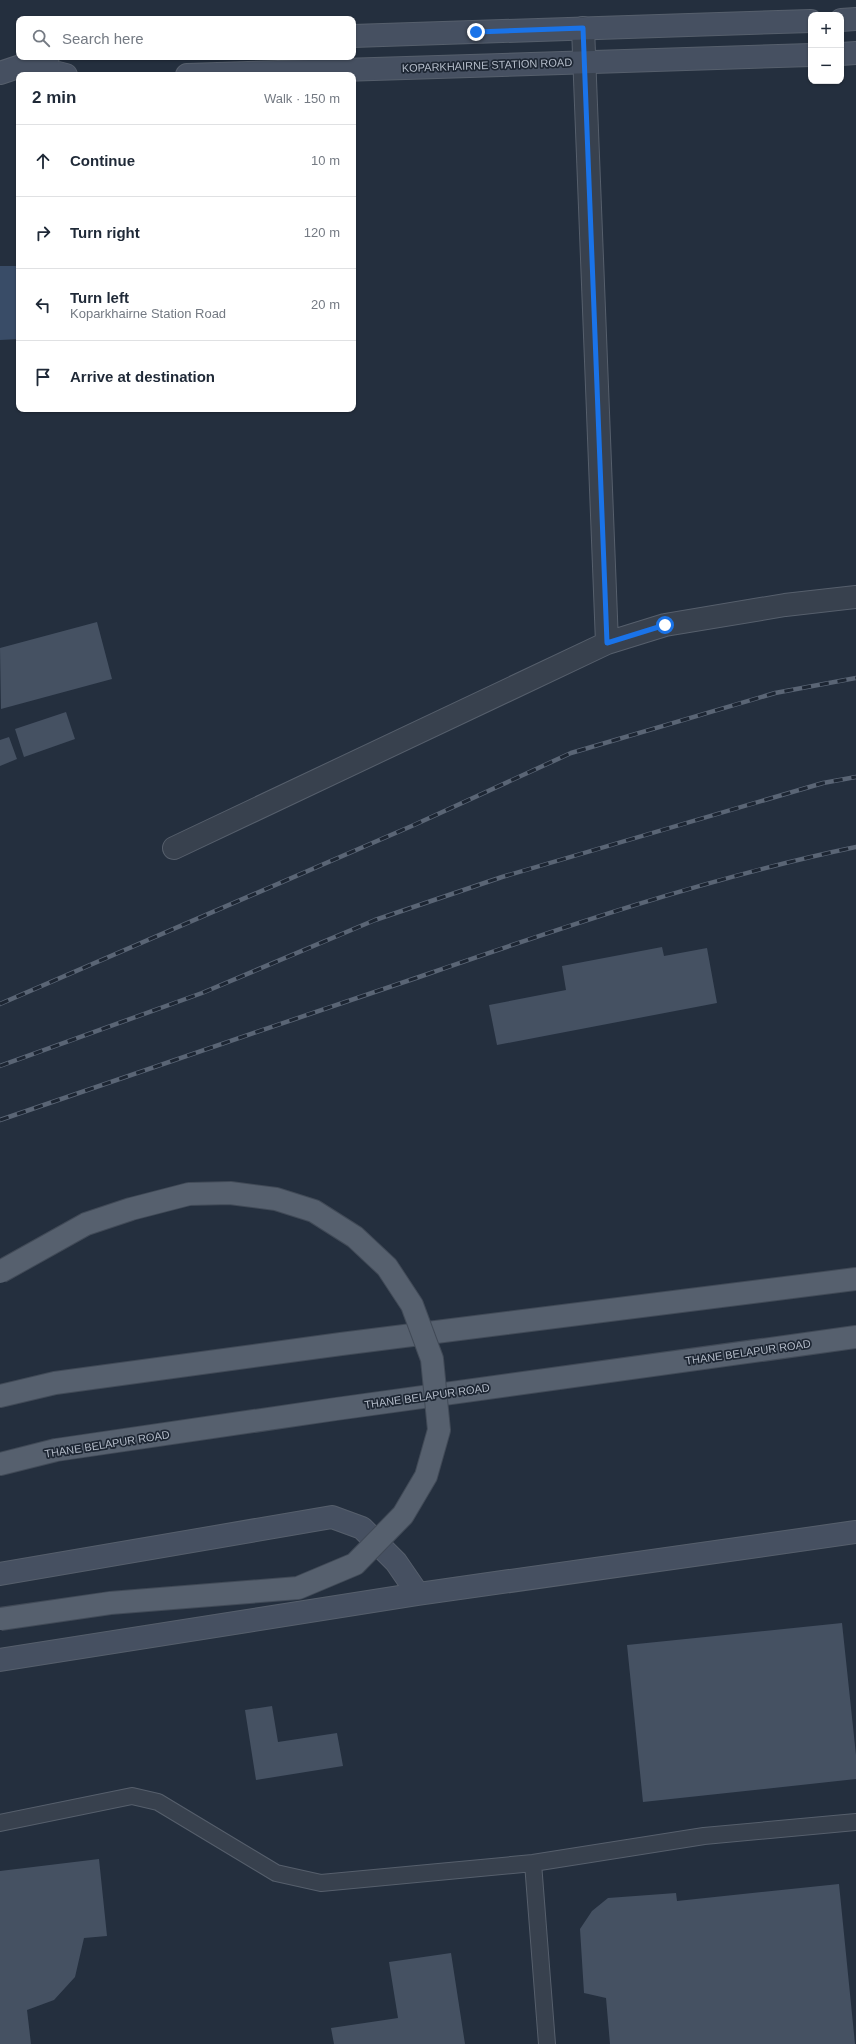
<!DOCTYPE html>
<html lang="en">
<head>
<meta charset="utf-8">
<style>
	:root { --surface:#fff; --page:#f2f2f3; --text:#1f2937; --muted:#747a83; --line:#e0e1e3 }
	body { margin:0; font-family:Arial,sans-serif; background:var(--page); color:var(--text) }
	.controls { position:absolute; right:12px; top:12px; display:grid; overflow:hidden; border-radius:8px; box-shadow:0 1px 3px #0004 }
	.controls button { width:36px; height:36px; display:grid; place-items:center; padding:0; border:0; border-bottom:1px solid var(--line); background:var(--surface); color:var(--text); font:20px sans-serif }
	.stop { position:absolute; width:12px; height:12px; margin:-9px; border:3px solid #1a73e8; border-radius:50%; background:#fff }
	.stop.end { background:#1a73e8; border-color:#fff; box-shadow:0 1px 4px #0008 }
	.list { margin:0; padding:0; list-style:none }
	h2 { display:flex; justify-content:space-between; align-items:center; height:52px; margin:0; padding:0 16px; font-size:17px }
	h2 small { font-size:13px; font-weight:400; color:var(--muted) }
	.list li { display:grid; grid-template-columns:26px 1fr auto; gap:12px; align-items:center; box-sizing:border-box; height:72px; padding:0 16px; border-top:1px solid var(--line) }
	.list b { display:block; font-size:15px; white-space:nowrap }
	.list p { margin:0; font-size:13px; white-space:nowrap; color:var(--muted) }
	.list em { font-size:13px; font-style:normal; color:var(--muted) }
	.icon { flex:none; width:22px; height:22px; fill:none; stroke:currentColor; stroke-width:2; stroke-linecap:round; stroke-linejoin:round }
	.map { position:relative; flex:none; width:856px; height:2044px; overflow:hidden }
	.search { position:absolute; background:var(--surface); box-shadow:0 1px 3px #0004; left:16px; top:16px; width:340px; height:44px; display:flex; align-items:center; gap:10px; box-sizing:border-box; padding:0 14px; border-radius:8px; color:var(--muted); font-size:15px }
	.panel { position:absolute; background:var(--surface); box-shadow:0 1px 3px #0004; left:16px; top:72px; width:340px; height:340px; border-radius:8px }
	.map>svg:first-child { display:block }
</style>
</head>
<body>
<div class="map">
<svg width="856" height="2044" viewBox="0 0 856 2044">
	<rect width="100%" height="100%" fill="#242f3e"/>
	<!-- water -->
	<path fill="#394c67" d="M0 266H19V339L0 340Z"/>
	<!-- building -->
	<path fill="#455162" d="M97 622 112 679 1 709 0 648Z
		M66 712 75 739 24 757 15 729Z
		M9 737 17 759 0 766V740Z
		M662 947 664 956 707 948 717 1003 497 1045 489 1005 566 990 562 966Z
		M842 1623 856 1755V1779L643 1802 627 1645Z
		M272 1706 278 1742 337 1733 343 1766 256 1780 245 1710Z
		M99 1859 107 1936 84 1938 75 1977 54 2000 27 2010 31 2044H0V1871Z
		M839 1884 855 2044H610L606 1998 584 1993 580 1929 592 1911 608 1898 676 1893 677 1901Z
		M451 1953 465 2044H334L331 2028 398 2018 389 1962Z"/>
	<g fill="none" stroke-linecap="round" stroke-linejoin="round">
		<defs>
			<path id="lane" d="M0 1823 132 1796 158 1802 276 1873 321 1883 533 1863 704 1836 856 1822
				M533 1863 547 2044"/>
			<path id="street" d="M583 28 607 643
				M174 848 607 643 665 625 785 605 856 597"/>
			<path id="secondary" d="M841 20 856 19
				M353 36 811 21
				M841 54 856 53
				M27 65 66 75
				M0 73 48 57
				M187 75 811 55
				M0 1574 332 1517 362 1528 396 1562 418 1594
				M0 1660 418 1594 856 1532"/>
			<path id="primary" d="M0 1396 55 1383 341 1344 856 1279
				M0 1464 56 1450 336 1409 856 1337"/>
		</defs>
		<!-- lane casing -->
		<use href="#lane" stroke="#565f6c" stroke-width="18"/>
		<!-- street casing -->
		<use href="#street" stroke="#565f6c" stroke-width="24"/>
		<!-- secondary casing -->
		<use href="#secondary" stroke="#565f6c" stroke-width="24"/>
		<!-- primary casing -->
		<use href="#primary" stroke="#414a57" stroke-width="24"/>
		<!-- lane -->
		<use href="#lane" stroke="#38414e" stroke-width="16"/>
		<!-- street -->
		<use href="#street" stroke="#38414e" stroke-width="22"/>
		<!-- secondary -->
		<use href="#secondary" stroke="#465061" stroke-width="22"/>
		<!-- primary -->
		<use href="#primary" stroke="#56606e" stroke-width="22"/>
		<defs>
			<path id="rail" d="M0 1004 414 825 571 753 775 693 856 678
				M0 1066 202 993 375 920 502 877 823 783 856 777
				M0 1120C140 1072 279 1024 419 977 563 927 707 878 856 847"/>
		</defs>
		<!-- rail casing -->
		<use href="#rail" stroke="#5a6575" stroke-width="4.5"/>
		<!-- rail -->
		<use href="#rail" stroke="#1d2633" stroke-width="3" stroke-dasharray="9" stroke-linecap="butt"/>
		<defs>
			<path id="primary-bridge" d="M0 1272 86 1224 131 1209 189 1194 230 1193 276 1199 314 1211 355 1237 387 1267 412 1305 432 1359 439 1430 426 1476 403 1515 355 1564 298 1588 110 1603 0 1619"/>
		</defs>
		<!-- primary-bridge casing -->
		<use href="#primary-bridge" stroke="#414a57" stroke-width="24" stroke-linecap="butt"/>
		<!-- primary-bridge -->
		<use href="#primary-bridge" stroke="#56606e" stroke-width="22"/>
	</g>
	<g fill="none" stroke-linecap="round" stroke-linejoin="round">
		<!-- route -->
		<path stroke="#1a73e8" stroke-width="5" d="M476 32 583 28 607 643 665 625"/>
	</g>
	<g text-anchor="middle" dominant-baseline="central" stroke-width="3.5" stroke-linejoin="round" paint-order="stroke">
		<!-- street labels -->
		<g font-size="11" fill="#b4bcc9" stroke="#1d2633">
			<text transform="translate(487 65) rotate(-2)">KOPARKHAIRNE STATION ROAD</text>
			<text transform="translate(748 1352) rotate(-8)">THANE BELAPUR ROAD</text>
			<text transform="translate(427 1396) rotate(-8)">THANE BELAPUR ROAD</text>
			<text transform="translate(107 1444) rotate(-9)">THANE BELAPUR ROAD</text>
		</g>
	</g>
</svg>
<div class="controls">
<button>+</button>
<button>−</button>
</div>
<div class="stop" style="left:665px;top:625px"></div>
<div class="stop end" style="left:476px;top:32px"></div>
<div class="search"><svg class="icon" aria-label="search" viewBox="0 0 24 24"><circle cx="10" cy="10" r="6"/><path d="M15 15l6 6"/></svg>Search here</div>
<section class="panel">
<h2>2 min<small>Walk · 150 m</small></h2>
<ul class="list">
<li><svg class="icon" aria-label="ahead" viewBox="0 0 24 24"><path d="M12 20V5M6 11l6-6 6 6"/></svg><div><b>Continue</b></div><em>10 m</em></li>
<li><svg class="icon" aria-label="right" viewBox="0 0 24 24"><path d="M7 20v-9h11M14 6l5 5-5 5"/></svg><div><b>Turn right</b></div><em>120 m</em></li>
<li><svg class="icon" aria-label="left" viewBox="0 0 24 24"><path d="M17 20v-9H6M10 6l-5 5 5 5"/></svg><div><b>Turn left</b><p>Koparkhairne Station Road</p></div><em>20 m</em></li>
<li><svg class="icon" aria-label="arrive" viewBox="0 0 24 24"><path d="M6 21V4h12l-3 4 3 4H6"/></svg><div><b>Arrive at destination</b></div></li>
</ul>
</section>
</div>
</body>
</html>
